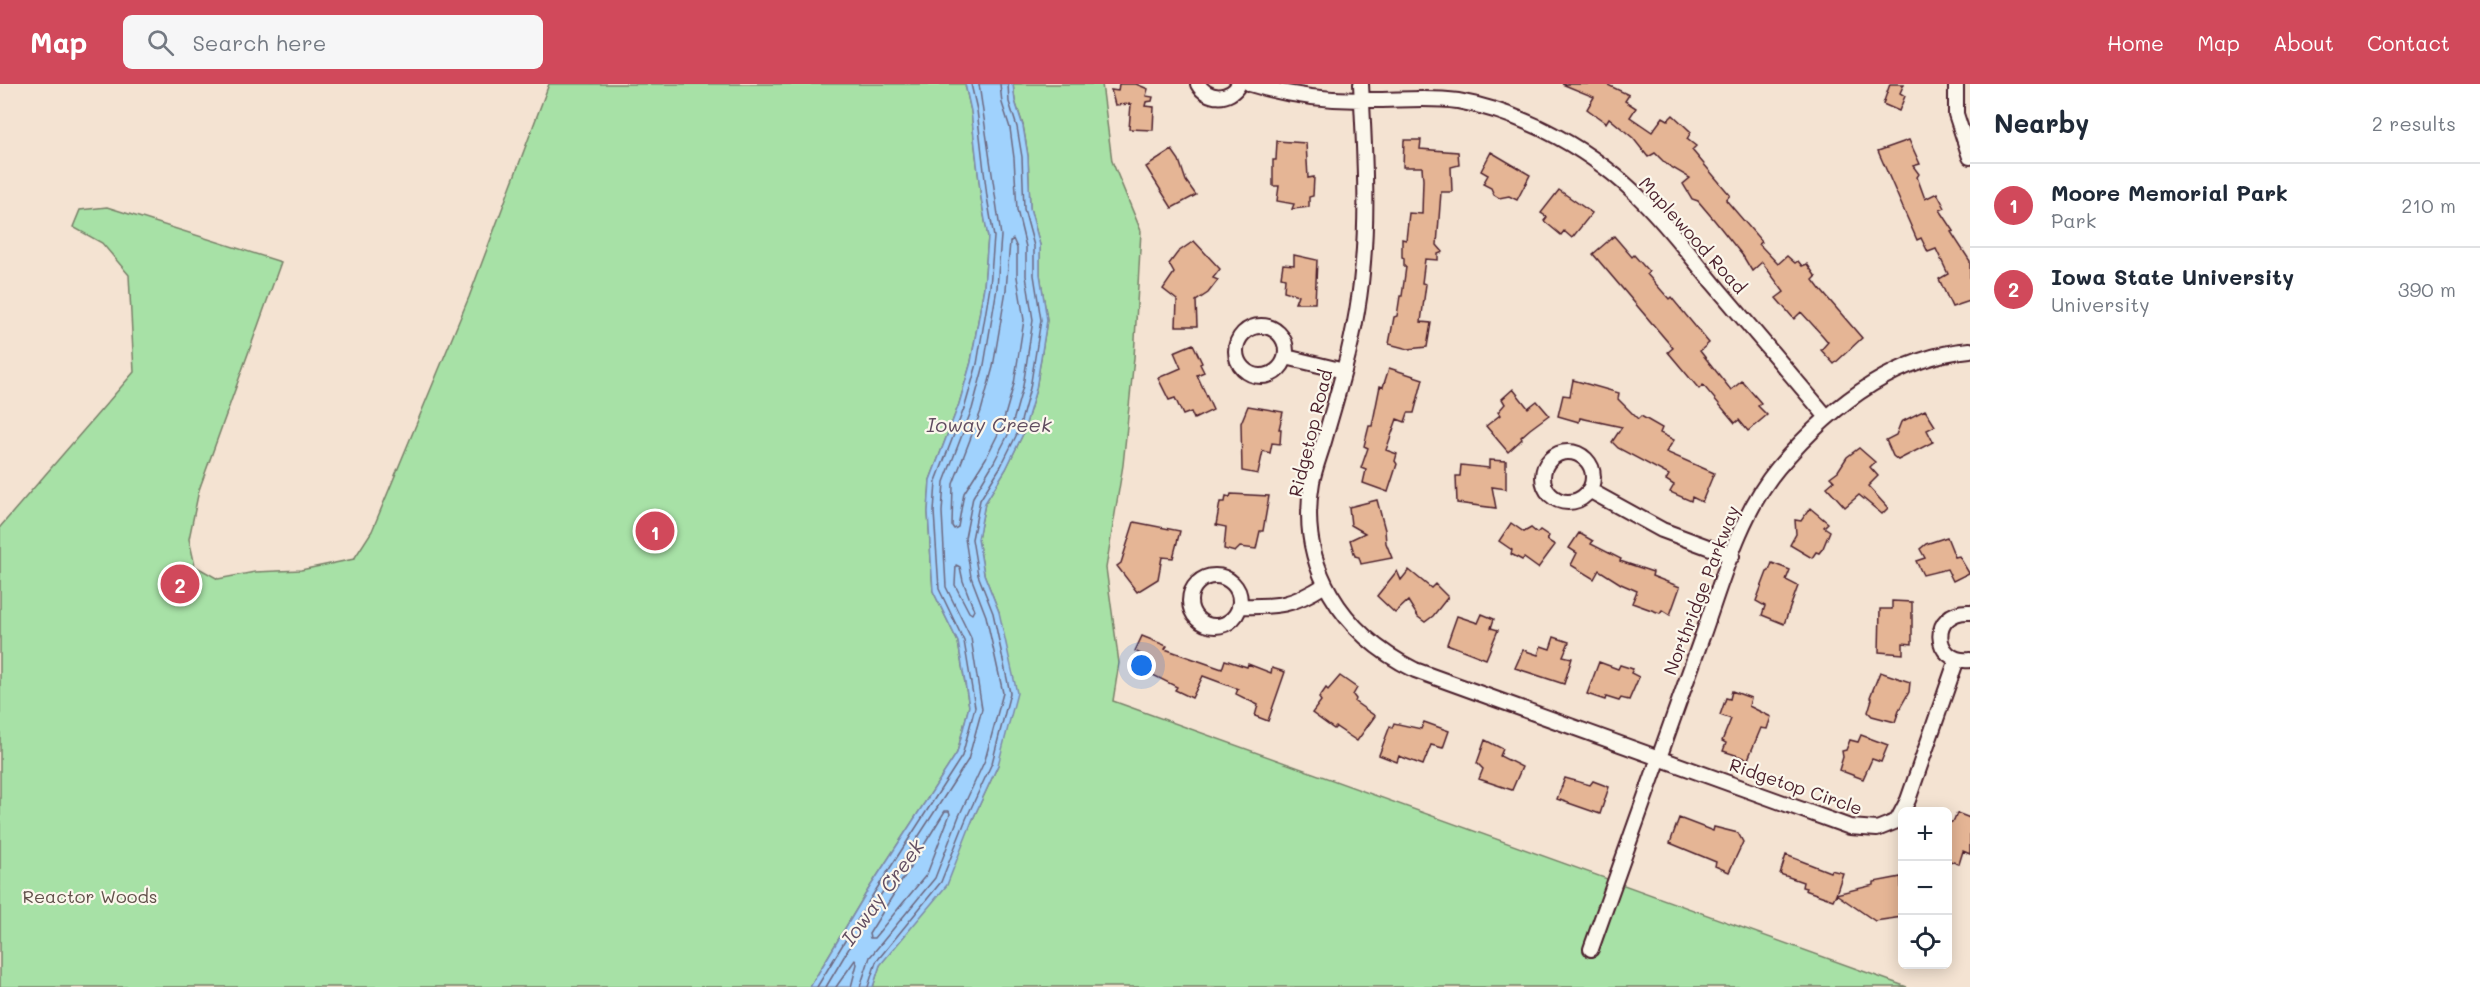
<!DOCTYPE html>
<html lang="en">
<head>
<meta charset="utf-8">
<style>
	:root { --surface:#fff; --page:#f6f6f7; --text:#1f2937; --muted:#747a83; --line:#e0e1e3; --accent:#d1495b }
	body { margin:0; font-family:Mali,sans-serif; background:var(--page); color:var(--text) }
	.controls { position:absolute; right:18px; bottom:18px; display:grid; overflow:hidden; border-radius:9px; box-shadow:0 3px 15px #0003 }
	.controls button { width:54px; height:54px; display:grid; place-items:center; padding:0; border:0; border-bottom:2px solid var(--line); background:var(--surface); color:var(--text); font:30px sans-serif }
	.you { position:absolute; left:1142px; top:582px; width:21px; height:21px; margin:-15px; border:4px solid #fff; border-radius:50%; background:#1a73e8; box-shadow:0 0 0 9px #1a73e833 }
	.badge { display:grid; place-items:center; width:39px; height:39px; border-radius:50%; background:var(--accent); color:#fff; font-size:20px; font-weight:700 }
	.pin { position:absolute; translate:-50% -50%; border:3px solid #fff; box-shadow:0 2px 6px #0006 }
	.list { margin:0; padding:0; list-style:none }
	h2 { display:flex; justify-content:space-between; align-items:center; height:78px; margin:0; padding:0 24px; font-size:26px }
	h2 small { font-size:20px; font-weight:400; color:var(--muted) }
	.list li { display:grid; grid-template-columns:39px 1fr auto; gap:18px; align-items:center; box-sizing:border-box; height:84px; padding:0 24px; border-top:2px solid var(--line) }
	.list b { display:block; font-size:22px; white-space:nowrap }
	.list p { margin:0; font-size:20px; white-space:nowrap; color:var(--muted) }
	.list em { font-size:20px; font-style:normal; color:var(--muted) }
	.icon { flex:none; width:33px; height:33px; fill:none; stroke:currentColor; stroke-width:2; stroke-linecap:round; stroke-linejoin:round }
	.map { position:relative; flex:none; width:1970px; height:903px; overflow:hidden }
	header { display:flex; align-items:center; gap:36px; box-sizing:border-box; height:84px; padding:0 30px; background:var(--accent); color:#fff }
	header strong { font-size:28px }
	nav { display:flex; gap:33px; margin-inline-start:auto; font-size:21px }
	.search { width:420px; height:54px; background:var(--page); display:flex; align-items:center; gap:15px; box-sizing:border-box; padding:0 21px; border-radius:9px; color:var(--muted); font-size:22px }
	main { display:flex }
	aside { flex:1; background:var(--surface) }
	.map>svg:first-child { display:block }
</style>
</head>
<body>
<header>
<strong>Map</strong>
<div class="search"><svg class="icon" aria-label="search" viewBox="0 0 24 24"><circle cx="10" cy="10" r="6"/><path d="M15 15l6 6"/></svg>Search here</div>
<nav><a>Home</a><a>Map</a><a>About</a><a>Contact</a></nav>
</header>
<main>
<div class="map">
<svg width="1970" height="903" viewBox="0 0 1970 903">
	<rect width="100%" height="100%" fill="#f4e3d2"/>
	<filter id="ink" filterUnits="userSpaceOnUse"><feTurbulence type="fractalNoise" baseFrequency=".0167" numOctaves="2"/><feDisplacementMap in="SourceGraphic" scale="12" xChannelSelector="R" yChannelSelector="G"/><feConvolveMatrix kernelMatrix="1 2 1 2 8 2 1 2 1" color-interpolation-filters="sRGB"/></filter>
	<g filter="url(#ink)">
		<!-- green -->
		<path fill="#a7e1a6" stroke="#788068" stroke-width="1.5" d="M549 0H965L971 27 981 114 988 153 984 203 971 278 959 320 930 396 928 428 933 507 958 558 969 622 957 669 868 806 810 903H0V443L134 288 129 191 102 159 73 143 80 126 107 123 281 178 199 406 189 455 195 482 218 495 255 488 301 486 354 475 372 447 469 213Z
			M1013 0H1102L1112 77 1141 147 1134 274 1123 381 1106 484 1119 579 1113 617 1907 903H873L880 881 908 846 972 737 998 681 999 528 984 490 978 455 985 419 1006 385 1023 350 1036 305 1047 236 1040 190V161L1030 124 1028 72 1023 41 1015 17Z"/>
		<!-- water -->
		<path fill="#a0d2fd" stroke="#7e8aa9" stroke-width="1.5" d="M965 0H1013L1015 17 1023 42 1028 72 1030 124 1040 161V190L1047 236 1036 305 1023 350 1006 385 985 419 978 455 984 490 999 528 1017 609 998 681 972 737 947 801 880 881 873 903H810L868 806 957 669 969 622 958 558 933 507 928 428 930 396 959 320 971 278 984 203 988 153 981 114 971 27Z"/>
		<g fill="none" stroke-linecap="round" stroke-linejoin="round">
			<!-- shore -->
			<path stroke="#6c677f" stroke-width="1.5" d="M1013 155 1017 164V193L1024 236 1014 300 1002 342 986 374 964 409 958 443 954 445 952 442 953 400 981 327 993 283 1006 206 1010 158Z
				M956 481 960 483 963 497 974 526 972 530 969 528 955 501Z
				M945 727H949L950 730 927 790 874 854H870L869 850Z
				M817 903 874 809 962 672 975 623 964 557 939 505 934 428 936 397 965 322 977 280 990 203 994 153 987 113 977 26 971 0
				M826 903 880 812 968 676 982 625 971 554 946 503 942 428 944 398 972 325 984 281 997 204 1001 152 979 0
				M836 903 855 876 857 880 851 903
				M860 903 870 873 935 794 959 732 985 676 1003 609 986 532 971 493 965 454 973 413 994 378 1011 345 1023 302 1033 236 1026 192V163L1017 126 1014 74 1010 44 1002 19 1000 0
				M868 903 876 878 941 798 966 735 992 679 1010 609 993 529 978 491 972 455 980 416 1001 382 1018 348 1030 304 1041 236 1034 191V162L1024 125 1022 73 1017 43 1009 18 1008 0"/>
		</g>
		<!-- building -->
		<path fill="#e5b595" stroke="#4a1f2b" stroke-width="1.5" d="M1119 0H1136L1148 5 1146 12 1153 13 1152 17 1146 18 1145 22 1154 23 1153 46 1129 45 1131 20 1115 21 1111 6 1118 7Z
			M1562 0H1606L1629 11 1625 17 1636 24 1630 33 1652 48 1663 33 1668 36 1673 31 1691 48 1687 55 1696 62 1692 66 1730 111 1726 116 1762 158 1759 160 1778 180 1787 172 1795 179 1798 177 1802 182 1807 180 1816 193 1813 196 1819 204 1862 254 1834 280 1821 266 1828 258 1823 252 1801 228 1794 235 1776 214 1784 208 1762 178 1752 187 1743 172 1715 137 1698 117 1692 115 1683 100 1690 94 1666 80 1655 69 1648 73 1633 54 1609 34 1606 39 1587 25 1594 13Z
			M1890 0H1904L1900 9 1905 12 1899 27 1883 20Z
			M1404 56H1421L1420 65 1458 68 1459 81 1451 83 1452 108H1441L1437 161 1443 168 1438 170V176L1425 175 1422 199 1426 200 1421 238 1431 239 1427 263 1408 265 1389 260 1394 233 1397 232 1400 212H1402L1406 183H1404V174L1402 173V155L1406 156 1409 129 1422 130 1423 96 1422 83H1403Z
			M1909 56 1920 80 1913 82 1919 90 1917 93 1925 115 1937 109 1945 124 1940 126 1954 147 1951 148 1970 177V217L1952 223 1939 195 1948 190 1936 165 1928 168 1921 154 1917 156 1878 67Z
			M1277 57 1306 59 1308 94 1314 93 1313 112 1309 113V123L1292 125 1294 120 1277 117 1279 102H1273V76H1276Z
			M1172 66 1179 76 1186 97 1196 111 1172 124 1146 83Z
			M1491 68 1530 91 1517 116 1509 112 1499 114 1494 111 1491 104 1483 100 1488 91 1481 87Z
			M1559 106 1592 129 1572 154 1564 147 1561 151 1544 137 1547 133 1541 129Z
			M1614 152 1632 173 1634 171 1649 188 1647 190 1669 215 1671 213 1709 259 1700 267 1731 306 1742 297 1761 319 1758 322 1767 331 1748 347 1739 336 1735 339 1703 301 1699 305 1668 268 1673 264 1593 170Z
			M1194 157 1220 185 1213 194 1218 196 1208 209 1196 217 1197 242H1176L1177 216 1163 205 1174 189 1169 180 1178 168Z
			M1294 171 1317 176 1315 219H1295L1298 211 1284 207 1285 194 1281 193 1283 180 1294 181Z
			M1193 260 1202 279 1200 280 1204 288 1197 291 1213 326 1194 335 1191 328 1183 331 1175 314 1169 316 1158 294 1181 284 1174 268Z
			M1389 284 1423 295 1414 329H1408L1405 338 1397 335 1386 366 1397 370 1395 377 1397 380 1388 408 1363 399 1366 386 1361 384 1368 364 1364 362 1369 342H1372L1380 302 1383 303Z
			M1573 296 1619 309 1618 315 1638 335 1641 332 1662 344 1660 349 1674 356 1666 368 1714 389 1702 418 1692 413 1691 417 1670 408 1674 401 1666 396 1669 391 1618 364 1612 358 1622 343 1580 334 1579 338 1558 332 1563 311 1570 312Z
			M1513 305 1528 324 1537 317 1549 331 1530 345 1521 353 1522 355 1508 368 1486 342 1500 331 1498 328 1505 320 1502 315Z
			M1248 322 1283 328 1279 345H1281L1280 360 1272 359 1270 369 1263 367 1258 390 1242 387 1241 339Z
			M1925 326 1935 342 1927 346 1933 358 1898 376 1893 372 1886 356 1896 351 1901 338Z
			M1859 364 1875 378 1870 383 1878 392 1868 402 1888 424 1882 430 1859 411 1845 423 1827 403 1834 397 1830 393 1838 387 1847 373Z
			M1489 376 1506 377V405L1492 403 1496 424 1457 419 1456 392H1460L1461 381 1489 384Z
			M1231 410 1269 412 1263 447H1260L1256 465 1240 463 1235 468 1224 465 1226 443 1216 441 1220 418H1225L1226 412 1230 413Z
			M1377 416 1385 446 1386 459 1392 474 1361 480 1359 473 1355 472 1350 456 1365 449 1351 441 1349 423Z
			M1810 424 1828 439 1824 443 1830 447 1823 464 1819 469 1816 468 1812 474 1790 461 1796 450 1795 436 1801 437Z
			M1134 438 1180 447 1173 474 1162 473 1158 495 1137 508 1117 482 1121 479Z
			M1511 439 1524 448 1531 444 1537 449 1540 446 1549 452 1547 456 1555 461 1538 484 1524 474 1522 476 1511 470 1512 466 1499 457Z
			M1579 449 1593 457 1591 460 1621 475 1620 477 1653 488 1652 492 1680 503 1670 531 1662 526 1660 529 1632 519 1637 507 1621 500 1599 486 1594 495 1571 481 1577 469 1569 464Z
			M1947 453 1955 473 1959 472 1969 489 1953 497 1947 485 1923 491 1916 477 1925 474 1920 465 1926 460Z
			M1772 479 1790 486 1786 496 1798 502 1784 540 1762 531 1765 522 1756 517 1767 488 1769 487Z
			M1409 486 1431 504 1435 500 1448 513 1433 532 1425 538 1418 533 1408 517 1395 529 1377 512 1397 487 1401 496Z
			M1892 517 1912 518V560L1903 559V570L1879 568 1880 525H1892Z
			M1482 530 1494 535 1491 544 1498 546 1486 575 1447 560 1457 532 1478 539Z
			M1142 552 1167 562 1165 565 1222 585 1225 576 1247 583 1248 580 1271 589 1272 584 1285 588 1268 637 1255 632 1258 621 1236 610 1238 605 1203 592 1192 614 1175 606 1177 603 1139 584 1144 572 1135 567Z
			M1554 553 1569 558 1563 572 1572 574 1564 600 1515 584 1523 566 1538 571 1541 562 1550 565Z
			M1599 578 1618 585 1620 581 1633 585 1631 589 1639 593 1629 616 1621 614 1619 617 1606 613 1605 616 1587 610Z
			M1880 588 1910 598 1909 608 1900 624 1895 638 1872 632 1868 628 1872 615 1870 613Z
			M1340 592 1357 604 1353 611 1356 615 1355 618 1375 632 1357 657 1336 643 1334 645 1312 629 1321 617 1319 614 1326 604 1328 606Z
			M1732 607 1751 614 1749 622 1771 633 1767 645 1761 644 1748 675 1723 667 1726 659 1722 657 1731 635 1720 631 1726 614 1730 615Z
			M1424 638 1449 647 1443 664 1431 661 1423 681 1399 672 1397 678 1379 671 1390 642 1392 644 1394 639 1421 645Z
			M1861 651 1888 661 1881 678 1872 675 1863 695 1839 686 1843 673 1842 667 1846 666 1850 656 1858 658Z
			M1485 656 1503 665 1500 672 1522 683 1512 706 1479 695 1483 685 1477 679Z
			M1565 694 1590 701 1593 697 1609 703 1600 730 1557 715Z
			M1957 729 1970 734V770L1963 767 1959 780 1947 776V740L1954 737Z
			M1679 734 1713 747 1714 743 1738 749 1743 758 1729 788 1715 782 1716 778 1670 759Z
			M1786 771 1830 788 1831 786 1843 789 1836 810 1874 801V798L1901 793 1902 833 1875 837 1836 810 1833 816 1805 806 1806 804 1802 803 1803 798 1780 790Z"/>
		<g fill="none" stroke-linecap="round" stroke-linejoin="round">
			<defs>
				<path id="street" d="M1198 0C1207 16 1230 17 1239 0
					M1250 0C1286 11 1325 16 1362 16 1394 17 1426 12 1458 17 1526 29 1595 68 1643 117 1669 143 1691 173 1714 200 1751 244 1789 288 1826 332
					M1361 0C1365 76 1370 151 1357 227 1350 269 1338 309 1326 350 1322 366 1315 382 1312 398 1297 482 1342 550 1415 586L1850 743 1877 745 1897 737 1908 716 1957 575
					M1956 0V30L1970 73
					M1236 267a25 25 0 1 1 50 0a25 25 0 1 1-50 0Z
					M1286 273 1344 287
					M1543 393a25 25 0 1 1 50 0a25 25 0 1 1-50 0Z
					M1589 406 1662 446 1732 472
					M1190 517a25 25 0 1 1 50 0a25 25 0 1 1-50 0Z
					M1239 522C1278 523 1292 522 1325 501
					M1970 528C1929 526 1932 580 1970 576
					M1591 865C1627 761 1664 657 1702 553 1722 497 1739 431 1778 384 1827 326 1892 273 1970 266"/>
			</defs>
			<!-- street casing -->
			<use href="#street" stroke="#4a1f2b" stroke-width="18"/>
			<!-- street -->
			<use href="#street" stroke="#fbf7ec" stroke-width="14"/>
		</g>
	</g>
	<g text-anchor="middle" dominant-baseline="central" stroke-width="4.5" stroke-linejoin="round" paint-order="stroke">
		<!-- street labels -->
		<g font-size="18" fill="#4a1f2b" stroke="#fbf7ec">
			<text transform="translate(1693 151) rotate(48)">Maplewood Road</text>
			<text transform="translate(1310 349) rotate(-76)">Ridgetop Road</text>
			<text transform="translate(1701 506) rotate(-69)">Northridge Parkway</text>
			<text transform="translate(1796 702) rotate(19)">Ridgetop Circle</text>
		</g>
		<!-- park labels -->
		<g font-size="18" fill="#61504a" stroke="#fbf7ec">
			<text x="90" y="812">Reactor Woods</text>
		</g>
		<!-- water labels -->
		<g font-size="20" font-style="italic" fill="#604c60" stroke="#fbf7ec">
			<text x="989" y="340">Ioway Creek</text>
			<text transform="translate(882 808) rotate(-54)">Ioway Creek</text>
		</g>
	</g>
</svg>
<div class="controls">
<button>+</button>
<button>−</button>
<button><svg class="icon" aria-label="locate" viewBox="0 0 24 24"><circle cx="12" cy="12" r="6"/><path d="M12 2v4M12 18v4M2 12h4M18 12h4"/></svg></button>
</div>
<div class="you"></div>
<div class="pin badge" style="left:655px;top:447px">1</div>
<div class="pin badge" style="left:180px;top:500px">2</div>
</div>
<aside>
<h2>Nearby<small>2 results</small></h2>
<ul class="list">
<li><span class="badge">1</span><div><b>Moore Memorial Park</b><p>Park</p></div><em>210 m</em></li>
<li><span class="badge">2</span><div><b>Iowa State University</b><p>University</p></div><em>390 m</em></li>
</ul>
</aside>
</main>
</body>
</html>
